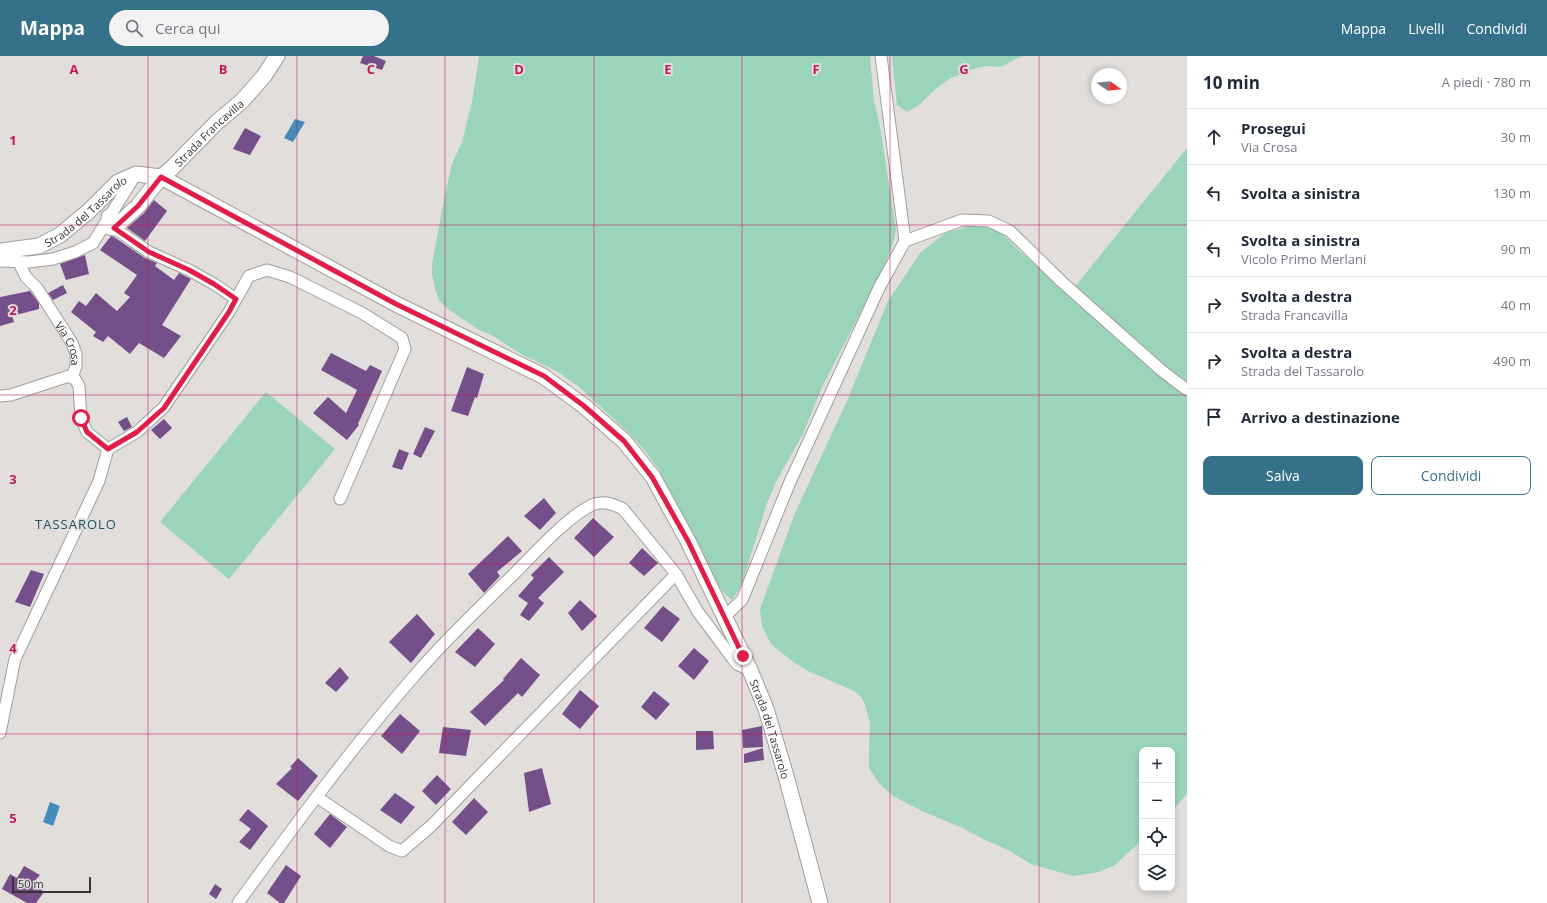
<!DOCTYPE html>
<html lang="it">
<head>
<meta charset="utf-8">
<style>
	:root { --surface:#fff; --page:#f2f2f3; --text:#1f2937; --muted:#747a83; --line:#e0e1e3; --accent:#357188 }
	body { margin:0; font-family:"Open Sans",sans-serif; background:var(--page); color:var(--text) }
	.controls { position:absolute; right:12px; bottom:12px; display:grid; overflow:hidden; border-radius:8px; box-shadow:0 2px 6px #0003 }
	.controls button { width:36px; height:36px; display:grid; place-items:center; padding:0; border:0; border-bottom:1px solid var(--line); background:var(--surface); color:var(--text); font:20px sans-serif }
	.compass { position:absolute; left:1091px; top:12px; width:36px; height:36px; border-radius:50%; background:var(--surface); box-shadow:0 2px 6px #0003; rotate:104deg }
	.scale { position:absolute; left:12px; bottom:10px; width:79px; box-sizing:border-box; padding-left:4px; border:2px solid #373635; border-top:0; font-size:11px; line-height:14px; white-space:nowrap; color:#373635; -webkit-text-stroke:3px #e1dedc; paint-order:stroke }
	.stop { position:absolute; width:12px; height:12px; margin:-9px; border:3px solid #e11d48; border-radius:50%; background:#fff }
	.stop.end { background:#e11d48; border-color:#fff; box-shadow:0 1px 4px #0008 }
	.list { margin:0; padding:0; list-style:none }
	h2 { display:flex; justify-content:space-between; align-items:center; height:52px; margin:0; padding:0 16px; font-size:17px }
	h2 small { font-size:13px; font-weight:400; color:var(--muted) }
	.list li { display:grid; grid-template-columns:26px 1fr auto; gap:12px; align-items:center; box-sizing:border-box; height:56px; padding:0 16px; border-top:1px solid var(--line) }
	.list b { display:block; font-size:15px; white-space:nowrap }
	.list p { margin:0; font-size:13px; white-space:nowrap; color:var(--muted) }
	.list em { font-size:13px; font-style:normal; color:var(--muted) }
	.actions { display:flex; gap:8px; padding:12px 16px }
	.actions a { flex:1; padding:9px 0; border:1px solid var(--accent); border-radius:8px; text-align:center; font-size:14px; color:var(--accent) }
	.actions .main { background:var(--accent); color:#fff }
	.icon { flex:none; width:22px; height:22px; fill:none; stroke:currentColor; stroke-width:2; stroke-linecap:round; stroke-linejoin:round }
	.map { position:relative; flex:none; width:1187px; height:847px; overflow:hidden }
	header { display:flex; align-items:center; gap:24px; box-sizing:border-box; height:56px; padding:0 20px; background:var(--accent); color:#fff }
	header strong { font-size:19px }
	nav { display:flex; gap:22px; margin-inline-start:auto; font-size:14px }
	.search { width:280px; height:36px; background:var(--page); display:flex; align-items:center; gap:10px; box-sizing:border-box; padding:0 14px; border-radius:22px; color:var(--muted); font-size:15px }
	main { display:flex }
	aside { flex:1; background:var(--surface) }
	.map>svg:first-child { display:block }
</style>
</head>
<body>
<header>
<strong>Mappa</strong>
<div class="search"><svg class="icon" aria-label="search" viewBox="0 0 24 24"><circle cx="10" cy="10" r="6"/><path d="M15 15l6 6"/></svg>Cerca qui</div>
<nav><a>Mappa</a><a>Livelli</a><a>Condividi</a></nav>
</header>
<main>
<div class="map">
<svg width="1187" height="847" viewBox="0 0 1187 847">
	<rect width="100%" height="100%" fill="#e1dedc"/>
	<!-- green -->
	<path fill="#9ad5ba" d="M479 0H870L874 45 880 70 896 174 893 187 884 211 822 331 803 378 777 424 767 447 744 521 739 533 732 544 723 536 715 525 704 503 695 481 669 438 660 415 646 396 628 376 579 331 558 316 523 299 491 279 479 274 448 253 439 244 435 232 432 219V207L446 134 452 108 462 86 472 46Z
		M892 0H1022L1000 11 987 10 973 13 949 23 938 31 919 49 907 56 897 49Z
		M1187 92V738L1172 755V694H1142V784L1115 809 1099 816 1073 820 1031 808 1008 794 985 784 961 771 924 756 893 740 879 727 869 712V694L870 667 865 649 861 641 854 635 808 615 792 605 771 588 762 570 760 553 795 457 847 345 888 245 920 197 945 177 971 170 988 171 1001 176 1014 190 1069 238Z
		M266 336 335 393 229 523 160 466Z"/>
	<!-- water -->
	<path fill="#468bba" d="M295 63 305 66 293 86 284 82Z
		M50 746 60 750 53 770 43 766Z"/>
	<!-- building -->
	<path fill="#754f89" d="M363 0H374L386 5 382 14 360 7Z
		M245 72 261 80 250 99 233 93Z
		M154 144 167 155 145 185 127 172 144 157Z
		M111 180 114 181 145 202 157 207 155 210 174 224 179 217 191 223 162 269 181 280 164 302 139 287 130 298 108 280 103 286 93 280 96 276 71 256 79 245 86 250 96 237 117 255 130 241 124 237 137 219 100 194Z
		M85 199 89 218 66 224 60 208Z
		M63 229 67 237 53 244 48 237Z
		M30 235 39 247V253L12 260 14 266 0 270V241Z
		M331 297 366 315 370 309 382 315 358 368 359 369 347 384 313 357 328 341 346 357 357 334 321 314Z
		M467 311 484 318 477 342 475 341 468 360 451 355Z
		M127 361 132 371 124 375 118 366Z
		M164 363 172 372 160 383 151 374Z
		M425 371 435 375 421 402 413 398Z
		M399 393 409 397 402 414 392 411Z
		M544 442 556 457 540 474 524 460Z
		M593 462 614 481 594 501 574 482Z
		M508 480 522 495 497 516 500 520 484 537 468 518Z
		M642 492 658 507 644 520 629 507Z
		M549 501 564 516 538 542 544 547 529 565 520 559 528 547 518 540 534 522 531 519Z
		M31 514 44 518 30 551 15 546Z
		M580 544 597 560 582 575 568 557Z
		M663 550 680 563 662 586 644 572Z
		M417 558 435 578 411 607 389 586Z
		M478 572 495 588 475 611 455 596Z
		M694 592 709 605 694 624 678 610Z
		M521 602 540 619 522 641 518 637 485 670 470 656 504 624 503 623Z
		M340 611 349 622 336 636 325 627Z
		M580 634 599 650 580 673 562 658Z
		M654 635 670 648 656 664 641 651Z
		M400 658 420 675 402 698 381 680Z
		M762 670 763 691 743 692 742 674Z
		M443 671 471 674 466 700 439 697Z
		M696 675H713L714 693 696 694Z
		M763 692 764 704 744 707V698Z
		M298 702 318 720 298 745 276 728 292 712 290 711Z
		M542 712 551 748 529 756 524 717Z
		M437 719 451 733 436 749 422 735Z
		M395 737 415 751 401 768 380 754Z
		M474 742 488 756 466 779 452 766Z
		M248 753 268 770 250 794 239 786 251 773 239 764Z
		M330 758 347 771 330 792 314 778Z
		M286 809 301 820 284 847H280L267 837Z
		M24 810 40 819 33 827 44 836 36 847H27L2 833 10 818 17 822Z
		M215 828 222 833 216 843 209 838Z"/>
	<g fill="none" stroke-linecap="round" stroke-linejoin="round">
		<defs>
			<g id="street">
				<path d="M881 0 905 185 962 164 989 165 1010 175 1062 226 1161 314 1187 334"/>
				<path d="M114 172 149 196 189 214 214 228 236 243"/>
				<path d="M0 205 29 206 53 203 75 196 93 187 136 118"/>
				<path id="s1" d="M18 205 26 221 37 232 72 287 76 298V310L72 322"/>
				<path d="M0 340 11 339 69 320 75 323 79 330 81 362 87 376 108 393"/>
				<path d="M676 518 698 556 733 603 737 608 750 614"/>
				<path d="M724 561 742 544 790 426 879 232 905 185"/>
				<path d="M0 677 15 603 99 425 108 393 137 376 164 351 229 256 249 220 267 214 290 221 362 257 402 282 405 293 340 443"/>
				<path d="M238 847C295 769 352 691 416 618 447 582 481 550 515 517 535 497 567 461 592 449 603 444 613 448 623 453L676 518 431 770 402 795 389 790 317 741"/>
			</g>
			<g id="secondary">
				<path id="s2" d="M109 161V171L114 172 138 150 161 121 171 113 216 67 242 45 264 20 277 0"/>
				<path id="s3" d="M0 195 39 190 60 179 89 155 118 126 136 118 161 121 396 248 543 320 584 350 624 385 653 421 688 485 750 614 766 653 786 720 820 847"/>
			</g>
		</defs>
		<!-- street casing -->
		<use href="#street" stroke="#a19e9c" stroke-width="13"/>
		<!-- secondary casing -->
		<use href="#secondary" stroke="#a19e9c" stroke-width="17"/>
		<!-- street -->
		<use href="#street" stroke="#fff" stroke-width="11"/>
		<!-- secondary -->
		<use href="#secondary" stroke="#fff" stroke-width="15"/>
	</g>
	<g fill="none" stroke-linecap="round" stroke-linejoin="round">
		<!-- route -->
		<path stroke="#e11d48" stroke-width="5" d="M81 362 87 376 108 393 137 376 164 352 229 256 236 243 214 228 189 214 149 196 114 172 138 150 161 121 396 248 544 320 584 350 624 385 652 421 688 485 743 600"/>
	</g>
	<!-- grid -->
	<path fill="none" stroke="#c2185b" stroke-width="1" stroke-opacity="0.55" d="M148 0V847M297 0V847M445 0V847M594 0V847M742 0V847M890 0V847M1039 0V847M0 169H1187M0 339H1187M0 508H1187M0 678H1187"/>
	<g text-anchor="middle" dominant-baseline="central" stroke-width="4" stroke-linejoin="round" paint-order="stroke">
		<!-- street labels -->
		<g font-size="11" fill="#373635" stroke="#e1dedc">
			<text stroke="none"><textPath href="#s2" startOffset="150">Strada Francavilla</textPath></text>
			<text stroke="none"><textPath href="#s3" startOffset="98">Strada del Tassarolo</textPath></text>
			<text stroke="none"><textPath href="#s1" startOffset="98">Via Crosa</textPath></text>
			<text stroke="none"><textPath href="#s3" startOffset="1046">Strada del Tassarolo</textPath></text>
		</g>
		<!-- quarter labels -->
		<g font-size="13" letter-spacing="1" fill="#215264" stroke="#e1dedc">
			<text x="76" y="468">TASSAROLO</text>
		</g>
	</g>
	<g font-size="13" text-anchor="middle" font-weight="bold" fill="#c2185b" stroke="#e1dedc" stroke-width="4" stroke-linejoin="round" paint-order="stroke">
		<text x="74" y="18">A</text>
		<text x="223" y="18">B</text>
		<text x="371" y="18">C</text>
		<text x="519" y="18">D</text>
		<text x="668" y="18">E</text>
		<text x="816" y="18">F</text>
		<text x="964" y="18">G</text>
		<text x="13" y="89">1</text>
		<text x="13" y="259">2</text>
		<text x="13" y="428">3</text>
		<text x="13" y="597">4</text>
		<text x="13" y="767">5</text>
	</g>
</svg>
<div class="controls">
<button>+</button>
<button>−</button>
<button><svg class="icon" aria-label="locate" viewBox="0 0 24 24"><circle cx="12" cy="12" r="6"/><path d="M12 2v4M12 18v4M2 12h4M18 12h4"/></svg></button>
<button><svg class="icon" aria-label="layers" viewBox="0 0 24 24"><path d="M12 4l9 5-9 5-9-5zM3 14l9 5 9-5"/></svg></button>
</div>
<svg class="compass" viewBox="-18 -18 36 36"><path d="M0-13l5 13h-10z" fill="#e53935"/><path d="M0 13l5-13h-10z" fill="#747a83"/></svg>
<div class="scale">50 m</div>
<div class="stop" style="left:81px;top:362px"></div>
<div class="stop end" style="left:743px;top:600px"></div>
</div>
<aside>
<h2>10 min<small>A piedi · 780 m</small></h2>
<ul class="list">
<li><svg class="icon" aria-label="ahead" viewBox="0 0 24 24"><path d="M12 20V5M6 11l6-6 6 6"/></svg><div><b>Prosegui</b><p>Via Crosa</p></div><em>30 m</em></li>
<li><svg class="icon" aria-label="left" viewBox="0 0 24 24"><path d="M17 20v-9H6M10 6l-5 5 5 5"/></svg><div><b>Svolta a sinistra</b></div><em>130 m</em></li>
<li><svg class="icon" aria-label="left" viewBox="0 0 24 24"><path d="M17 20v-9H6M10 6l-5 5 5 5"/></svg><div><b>Svolta a sinistra</b><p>Vicolo Primo Merlani</p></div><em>90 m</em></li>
<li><svg class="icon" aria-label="right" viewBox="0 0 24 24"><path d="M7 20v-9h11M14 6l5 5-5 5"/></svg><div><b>Svolta a destra</b><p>Strada Francavilla</p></div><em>40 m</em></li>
<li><svg class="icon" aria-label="right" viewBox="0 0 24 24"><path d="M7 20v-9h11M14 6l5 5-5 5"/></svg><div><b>Svolta a destra</b><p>Strada del Tassarolo</p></div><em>490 m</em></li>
<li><svg class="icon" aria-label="arrive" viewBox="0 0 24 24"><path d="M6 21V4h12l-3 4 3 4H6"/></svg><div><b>Arrivo a destinazione</b></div></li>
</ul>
<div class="actions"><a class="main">Salva</a><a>Condividi</a></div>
</aside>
</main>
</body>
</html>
